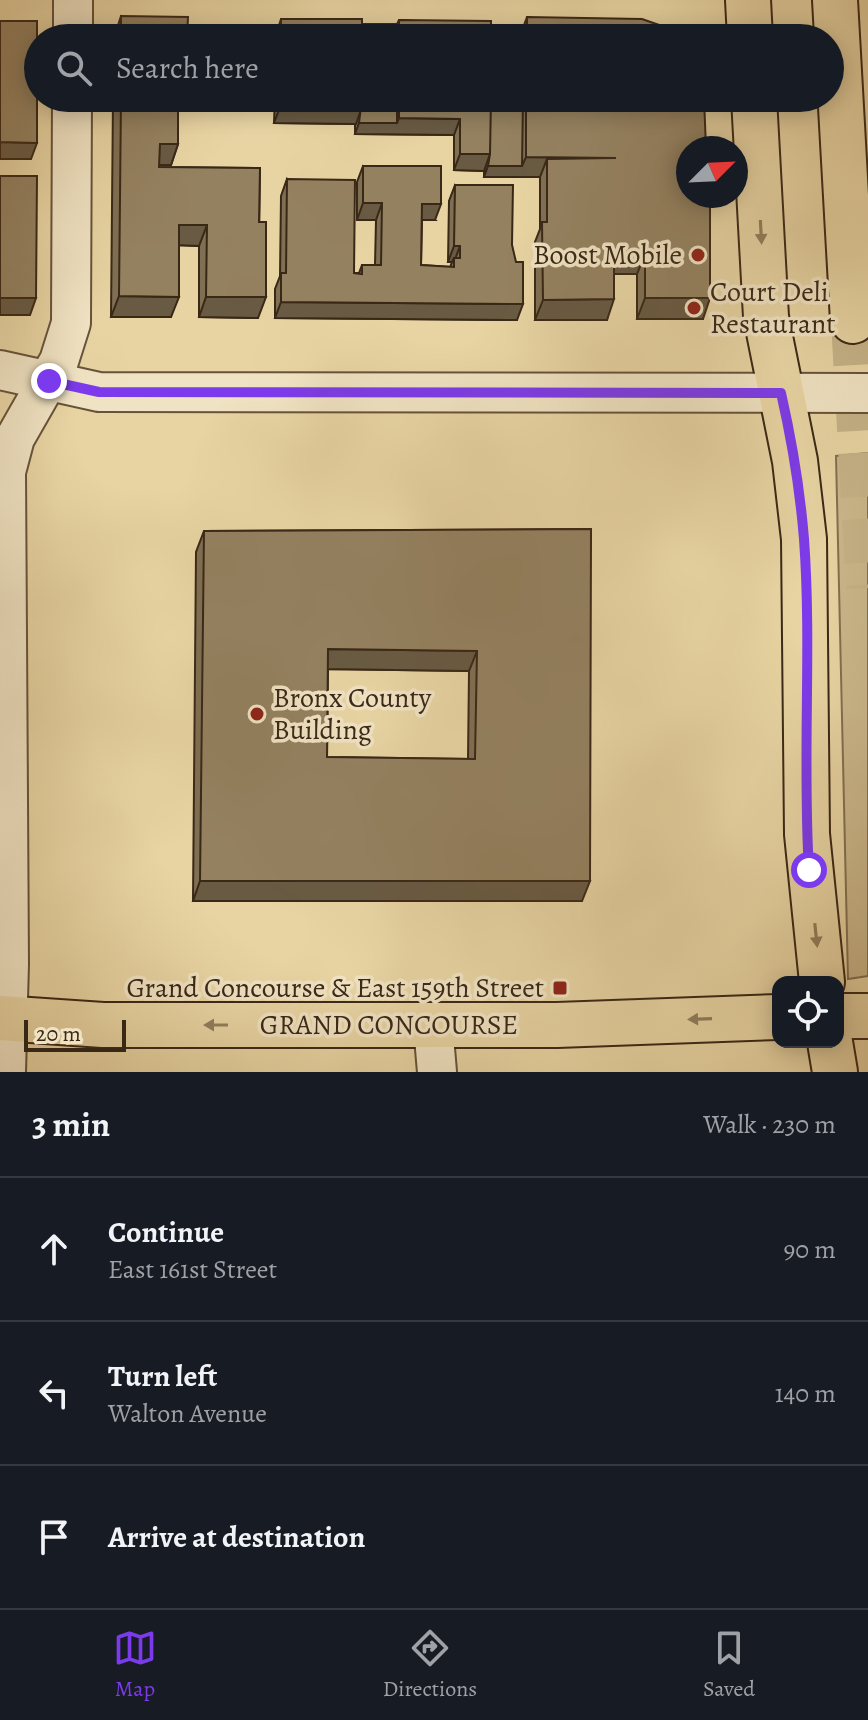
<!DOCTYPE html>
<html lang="en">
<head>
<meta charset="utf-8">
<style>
	:root { --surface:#171b24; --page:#20242c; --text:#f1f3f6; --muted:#9ea1a6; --line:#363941; --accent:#7c3aed }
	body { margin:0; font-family:Alegreya,serif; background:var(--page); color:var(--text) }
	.controls { position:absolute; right:24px; bottom:24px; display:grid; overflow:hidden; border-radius:16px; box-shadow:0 4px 20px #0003 }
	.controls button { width:72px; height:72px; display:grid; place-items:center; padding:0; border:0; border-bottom:2px solid var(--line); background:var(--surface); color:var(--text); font:40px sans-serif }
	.compass { position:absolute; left:676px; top:136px; width:72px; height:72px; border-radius:50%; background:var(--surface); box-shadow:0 4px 20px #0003; rotate:66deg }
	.scale { position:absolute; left:24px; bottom:20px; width:102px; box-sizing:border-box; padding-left:8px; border:4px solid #3a2817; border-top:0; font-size:22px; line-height:28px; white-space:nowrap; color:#3a2817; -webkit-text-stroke:6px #f0e3c3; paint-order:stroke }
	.stop { position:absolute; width:24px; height:24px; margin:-18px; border:6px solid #7c3aed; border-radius:50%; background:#fff }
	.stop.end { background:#7c3aed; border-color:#fff; box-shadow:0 2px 8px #0008 }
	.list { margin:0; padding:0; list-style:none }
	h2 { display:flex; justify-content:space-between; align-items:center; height:104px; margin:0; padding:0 32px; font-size:34px }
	h2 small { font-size:26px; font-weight:400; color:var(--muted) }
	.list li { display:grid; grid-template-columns:52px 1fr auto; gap:24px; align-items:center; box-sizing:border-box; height:144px; padding:0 32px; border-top:2px solid var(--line) }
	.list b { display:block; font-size:30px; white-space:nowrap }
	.list p { margin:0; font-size:26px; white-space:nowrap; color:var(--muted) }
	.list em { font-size:26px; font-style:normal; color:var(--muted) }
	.icon { flex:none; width:44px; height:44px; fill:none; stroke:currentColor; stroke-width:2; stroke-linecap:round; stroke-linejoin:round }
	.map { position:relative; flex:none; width:868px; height:1072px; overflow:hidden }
	.search { position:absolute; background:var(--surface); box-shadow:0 4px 20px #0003; left:24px; right:24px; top:24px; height:88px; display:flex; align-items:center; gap:20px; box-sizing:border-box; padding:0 28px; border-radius:44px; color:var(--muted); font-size:30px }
	.sheet { height:536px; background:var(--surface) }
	nav { display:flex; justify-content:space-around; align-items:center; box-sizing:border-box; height:112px; border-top:2px solid var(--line); background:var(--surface); font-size:22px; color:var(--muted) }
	nav a { display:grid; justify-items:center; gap:4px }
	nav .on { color:var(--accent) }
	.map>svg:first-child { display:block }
</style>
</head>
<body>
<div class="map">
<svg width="868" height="1072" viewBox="0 0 868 1072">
	<rect width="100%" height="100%" fill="#e8d4a3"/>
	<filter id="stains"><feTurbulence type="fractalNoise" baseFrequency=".0025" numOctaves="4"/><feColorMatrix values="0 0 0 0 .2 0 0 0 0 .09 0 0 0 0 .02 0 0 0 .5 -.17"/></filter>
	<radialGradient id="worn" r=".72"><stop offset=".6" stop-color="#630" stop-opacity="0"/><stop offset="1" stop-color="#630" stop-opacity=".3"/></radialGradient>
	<!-- green -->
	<path fill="#cab78b" stroke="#827051" stroke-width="2" d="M868 453V976L848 979 836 456Z"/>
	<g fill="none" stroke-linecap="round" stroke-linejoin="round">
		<!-- major-tunnel -->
		<path stroke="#c5b287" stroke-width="44" stroke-dasharray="44 22" stroke-linecap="butt" d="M853 321 868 588"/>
		<defs>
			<path id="minor" d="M73 38V0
				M0 370 99 392 868 393
				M433 1025 437 1072
				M6 1072 9 964 6 472 15 438 59 361 71 323 72 98"/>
			<path id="major" d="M748 0 750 38
				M835 0 853 321
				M754 98 766 317 795 461 804 539 807 834 822 982
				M838 1016H868
				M0 1018 103 1025H557L778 1017
				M830 1042 835 1072"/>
		</defs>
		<!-- minor casing -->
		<use href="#minor" stroke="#66533a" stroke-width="42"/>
		<!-- major casing -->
		<use href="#major" stroke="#3a2817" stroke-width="48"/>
		<!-- minor -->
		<use href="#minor" stroke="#f0e3c3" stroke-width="38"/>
		<!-- major -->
		<use href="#major" stroke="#e8d4a3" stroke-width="44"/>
	</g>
	<!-- wall -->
	<path fill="#7f6f53" stroke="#3a2817" stroke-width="2" fill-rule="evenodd" d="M121 16 187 38H114Z
		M527 17 678 38H275L281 19 362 24H397L399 20 491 26 524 25Z
		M113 98H182L180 106H178V144L171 165H159V167L260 168 258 318 199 317V246L179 245 171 317H111Z
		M275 98H704L703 319H637V274H614L607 320H535V242L540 229V177H484V171L454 170V135L355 134V124L274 123Z
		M363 166 435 220H422L421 265 450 267 452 262H448L449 201 455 185 512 245 517 320 275 318V289L280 276 281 196 287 179 354 273H359L362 265H375L376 220H357V182Z
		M591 529 582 901H193L196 552 204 531ZM328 669 469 671 468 759 327 757Z"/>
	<!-- shaded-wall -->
	<path fill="#685a43" stroke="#3a2817" stroke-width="2" d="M280 107H362L356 124 274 123Z
		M399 118 460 119 454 135 355 134 359 123H397Z
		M0 142 37 143 31 159H0Z
		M160 144H178L171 165H152Z
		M460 154H490L484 171 454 170Z
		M526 157 616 158 547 159 540 177H484L488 166H522Z
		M363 203H382L376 220H357Z
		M422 204H441L435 220H416Z
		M179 225H207L199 246 172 245Z
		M454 246H460L454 262V258L452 262H448Z
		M614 254H645L637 274H606Z
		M119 296 179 297 171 317H111Z
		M206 297H266L258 318 199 317Z
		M0 298H36L30 315H0Z
		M645 298H710L703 319H637Z
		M614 299 607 320H535L543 300Z
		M281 302 523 304 517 320 275 318Z
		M328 649 477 651 469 671 321 669Z
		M200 881H590L582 901H193Z"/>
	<!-- building -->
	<path fill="#948160" stroke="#3a2817" stroke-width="2" fill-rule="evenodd" d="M121 16 188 17 187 38H121Z
		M527 17 642 19 662 26 675 34 678 38H527Z
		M281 19H362V38H281Z
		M399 20 491 21V38H399Z
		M0 21H37V143L0 142Z
		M362 24H397V38H362Z
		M524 25V38H491V26Z
		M121 98H178V144H160L159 167 260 168 259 222H266V297H206L207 225H179V297L119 296Z
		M280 98H362V107H280Z
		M362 98H397V123H359Z
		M399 98H491L490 154H460V119L399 118Z
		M491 98H523L522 166H488L490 154Z
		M526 98H704L706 148H688V196H710V298H645V254H614V299L543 300 542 222H547V159L616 158 526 157Z
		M363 166H441V204H422L421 265 454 267V258H460V246H454L455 185H513L512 245 516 262H523V304L281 302V273H286L287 179 355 180 354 273 362 274V265H381L382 203H363Z
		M0 176H37L36 298H0Z
		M591 529 590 881H200L204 531ZM328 649 477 651 475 759 327 757Z"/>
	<!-- one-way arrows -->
	<defs><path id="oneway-solid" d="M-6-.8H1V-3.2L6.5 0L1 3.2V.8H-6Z" transform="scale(2)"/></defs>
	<g fill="#917e5d">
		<use href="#oneway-solid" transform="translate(761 232) rotate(87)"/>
		<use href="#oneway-solid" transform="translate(816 935) rotate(84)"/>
		<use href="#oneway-solid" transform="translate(700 1019) rotate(178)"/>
		<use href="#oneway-solid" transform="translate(216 1025) rotate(-180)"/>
	</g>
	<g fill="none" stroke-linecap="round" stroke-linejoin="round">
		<!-- route -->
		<path stroke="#7c3aed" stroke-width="10" d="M49 381 99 392 781 393C792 441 800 490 804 539 812 649 802 760 809 870"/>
	</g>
	<!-- markers -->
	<g fill="#8f2418" stroke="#f0e3c3" stroke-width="3">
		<circle cx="698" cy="255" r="8"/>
		<circle cx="694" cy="308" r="8"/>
		<circle cx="257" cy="714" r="8"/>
		<rect x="552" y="980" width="16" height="16" rx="4"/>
	</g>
	<g text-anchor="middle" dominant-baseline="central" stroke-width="7" stroke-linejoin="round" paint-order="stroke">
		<!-- poi labels -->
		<g font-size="28" fill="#3a2817" stroke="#f0e3c3" text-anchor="end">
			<text x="682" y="255">Boost Mobile</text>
			<text x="710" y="292" text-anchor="start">Court Deli<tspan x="710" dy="32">Restaurant</tspan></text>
			<text x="273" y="698" text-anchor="start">Bronx County<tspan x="273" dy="32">Building</tspan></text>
			<text x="544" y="988">Grand Concourse &amp; East 159th Street</text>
		</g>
		<!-- street labels -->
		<g font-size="28" fill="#3a2817" stroke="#f0e3c3">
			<text x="389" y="1025">GRAND CONCOURSE</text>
		</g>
	</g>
	<rect width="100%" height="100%" filter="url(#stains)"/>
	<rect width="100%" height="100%" fill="url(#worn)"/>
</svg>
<div class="controls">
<button><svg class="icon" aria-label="locate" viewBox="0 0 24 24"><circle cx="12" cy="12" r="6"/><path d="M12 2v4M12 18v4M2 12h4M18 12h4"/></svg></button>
</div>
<svg class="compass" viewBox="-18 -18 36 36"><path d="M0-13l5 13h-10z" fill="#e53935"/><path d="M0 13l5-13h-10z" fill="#9ea1a6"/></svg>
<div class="scale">20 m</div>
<div class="stop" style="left:809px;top:870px"></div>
<div class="stop end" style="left:49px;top:381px"></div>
<div class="search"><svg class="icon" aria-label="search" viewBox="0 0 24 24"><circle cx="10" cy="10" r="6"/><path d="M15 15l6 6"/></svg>Search here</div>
</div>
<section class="sheet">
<h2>3 min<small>Walk · 230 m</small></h2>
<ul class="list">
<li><svg class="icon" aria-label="ahead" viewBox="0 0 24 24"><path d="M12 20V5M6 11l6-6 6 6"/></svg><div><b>Continue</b><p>East 161st Street</p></div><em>90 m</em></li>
<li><svg class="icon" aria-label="left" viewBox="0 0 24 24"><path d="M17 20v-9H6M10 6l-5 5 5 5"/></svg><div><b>Turn left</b><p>Walton Avenue</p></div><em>140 m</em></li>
<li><svg class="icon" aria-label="arrive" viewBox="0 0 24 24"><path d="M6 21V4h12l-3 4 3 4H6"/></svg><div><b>Arrive at destination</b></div></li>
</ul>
</section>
<nav>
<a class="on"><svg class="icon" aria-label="map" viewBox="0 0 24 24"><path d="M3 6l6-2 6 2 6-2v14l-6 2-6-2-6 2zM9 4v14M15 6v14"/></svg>Map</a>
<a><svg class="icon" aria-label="directions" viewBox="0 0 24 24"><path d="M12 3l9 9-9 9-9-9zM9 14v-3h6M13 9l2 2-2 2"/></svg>Directions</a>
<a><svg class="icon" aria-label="saved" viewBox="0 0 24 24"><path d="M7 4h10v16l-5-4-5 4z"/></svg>Saved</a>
</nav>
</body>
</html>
